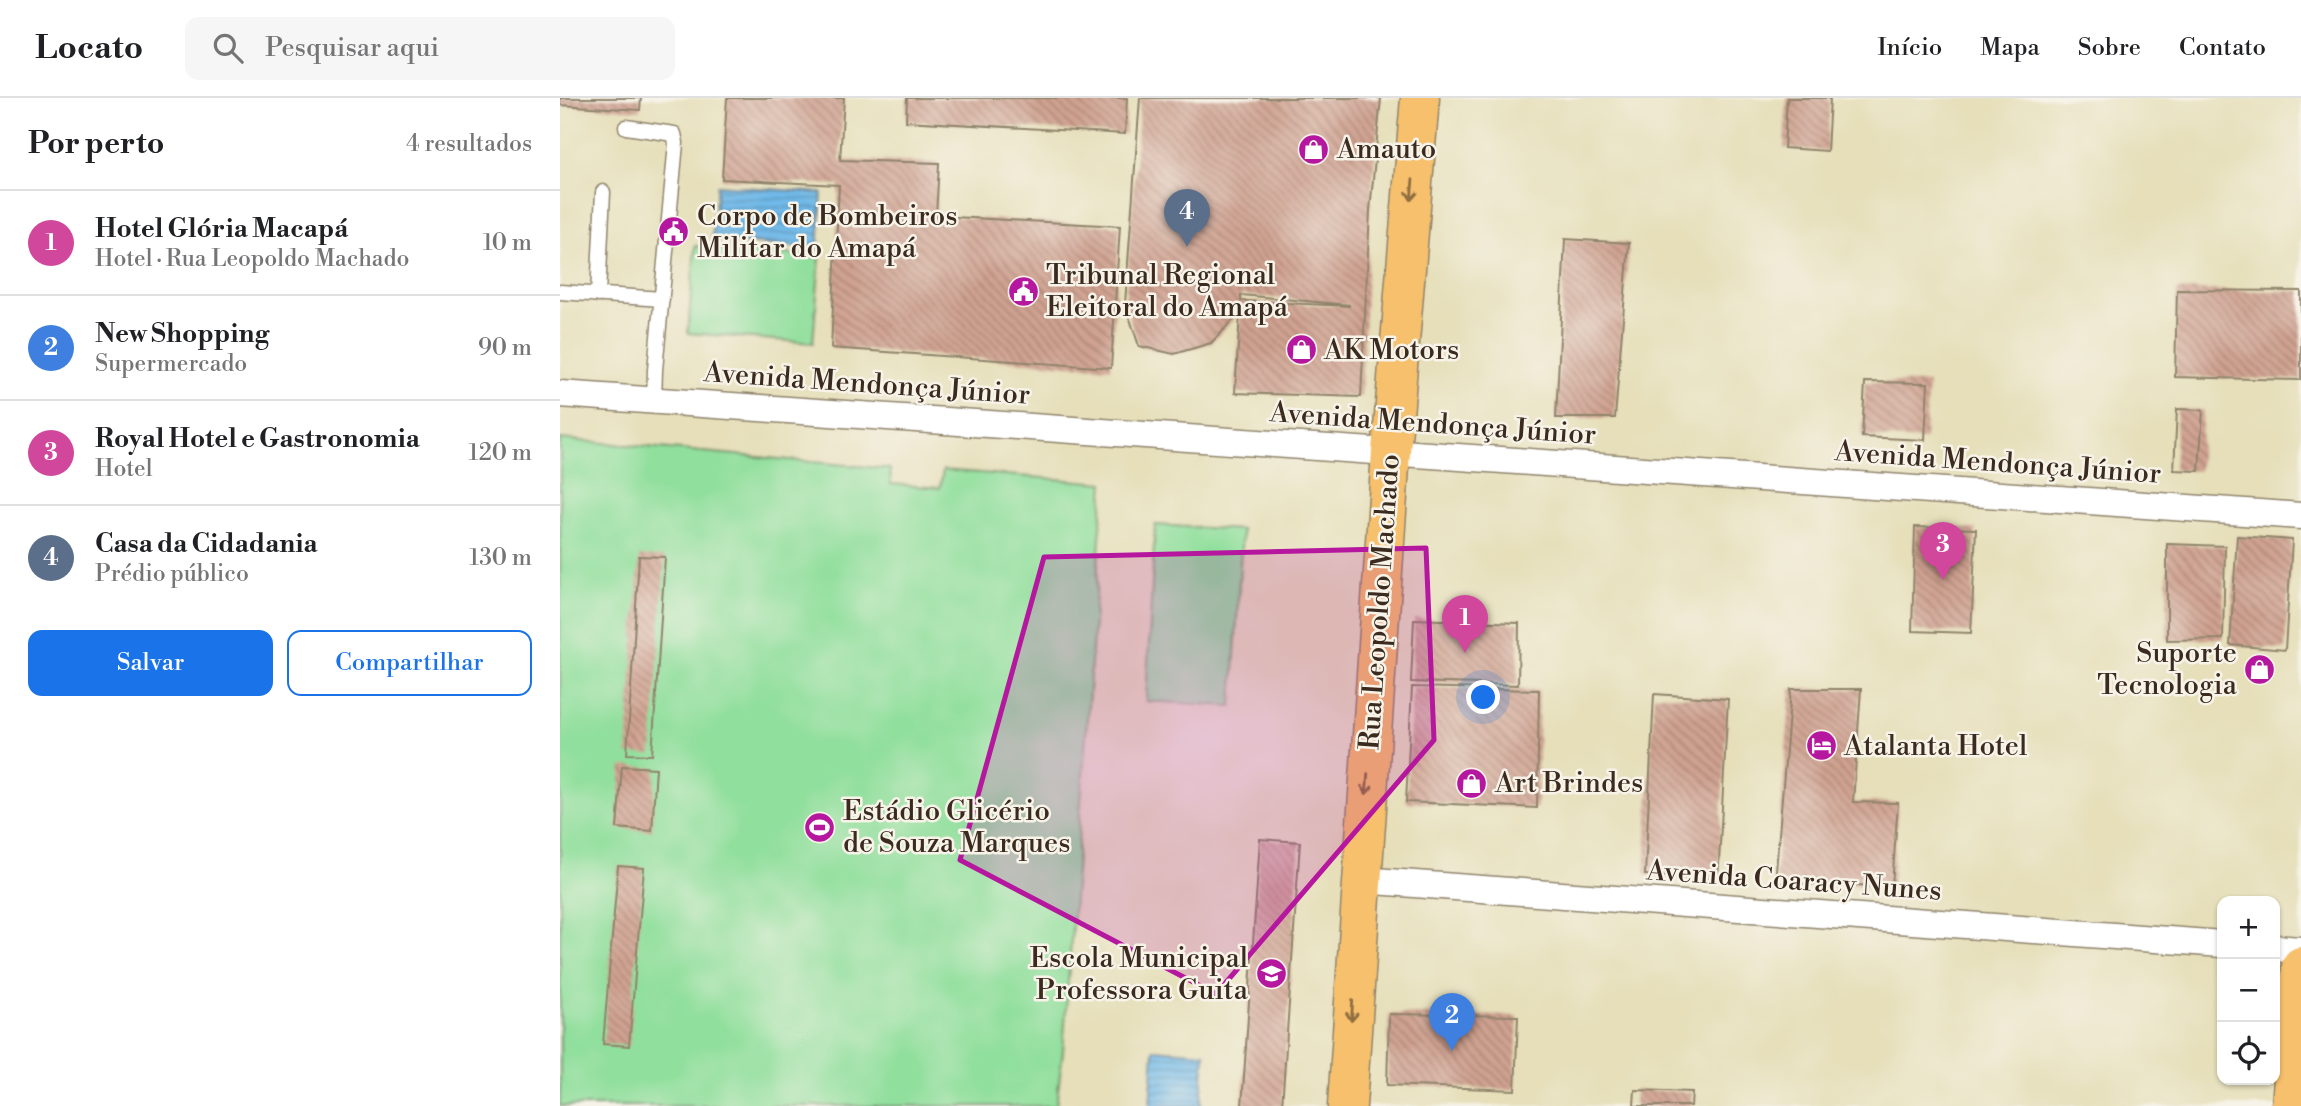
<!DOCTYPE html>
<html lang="pt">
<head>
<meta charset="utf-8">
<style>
	:root { --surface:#fff; --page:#f6f6f6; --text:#202124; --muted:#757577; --line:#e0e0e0; --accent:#1a73e8 }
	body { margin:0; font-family:"Libre Bodoni",serif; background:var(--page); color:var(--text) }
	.controls { position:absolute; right:21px; bottom:21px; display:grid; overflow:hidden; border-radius:14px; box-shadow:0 2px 5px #0004 }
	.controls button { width:63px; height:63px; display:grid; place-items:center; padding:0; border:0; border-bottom:2px solid var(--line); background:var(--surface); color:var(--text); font:35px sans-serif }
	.you { position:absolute; left:924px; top:600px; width:24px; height:24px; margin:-18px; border:5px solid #fff; border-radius:50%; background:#1a73e8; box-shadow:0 0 0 10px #1a73e833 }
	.badge { display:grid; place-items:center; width:46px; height:46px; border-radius:50%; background:var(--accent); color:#fff; font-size:23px; font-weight:700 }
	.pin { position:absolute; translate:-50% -58px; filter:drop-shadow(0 2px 4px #0008) }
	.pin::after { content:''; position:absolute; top:37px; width:24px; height:21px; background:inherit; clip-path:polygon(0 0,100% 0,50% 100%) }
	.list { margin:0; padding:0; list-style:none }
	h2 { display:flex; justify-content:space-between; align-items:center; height:91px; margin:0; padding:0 28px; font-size:30px }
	h2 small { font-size:23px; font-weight:400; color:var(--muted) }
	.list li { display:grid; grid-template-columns:46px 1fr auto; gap:21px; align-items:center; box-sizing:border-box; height:105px; padding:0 28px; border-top:2px solid var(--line) }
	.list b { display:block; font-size:26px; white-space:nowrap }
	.list p { margin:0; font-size:23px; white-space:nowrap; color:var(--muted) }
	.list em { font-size:23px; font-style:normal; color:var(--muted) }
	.actions { display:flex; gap:14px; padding:21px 28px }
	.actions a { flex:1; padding:16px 0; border:2px solid var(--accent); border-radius:14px; text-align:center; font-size:24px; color:var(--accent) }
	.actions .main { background:var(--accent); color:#fff }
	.icon { flex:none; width:38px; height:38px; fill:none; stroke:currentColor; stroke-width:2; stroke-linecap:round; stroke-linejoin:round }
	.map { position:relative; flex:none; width:1741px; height:1008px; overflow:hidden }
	header { display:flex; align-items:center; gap:42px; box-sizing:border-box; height:98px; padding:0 35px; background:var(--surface); border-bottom:2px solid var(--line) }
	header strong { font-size:33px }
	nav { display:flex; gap:38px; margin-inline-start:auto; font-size:24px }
	.search { width:490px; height:63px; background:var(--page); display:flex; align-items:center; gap:18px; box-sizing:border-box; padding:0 24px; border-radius:14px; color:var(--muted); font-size:26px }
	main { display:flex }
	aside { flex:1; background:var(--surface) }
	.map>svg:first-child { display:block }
</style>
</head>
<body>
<header>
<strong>Locato</strong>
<div class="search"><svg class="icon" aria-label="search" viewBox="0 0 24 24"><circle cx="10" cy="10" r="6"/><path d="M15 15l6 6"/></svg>Pesquisar aqui</div>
<nav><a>Início</a><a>Mapa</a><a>Sobre</a><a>Contato</a></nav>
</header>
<main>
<aside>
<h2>Por perto<small>4 resultados</small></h2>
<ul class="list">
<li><span class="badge" style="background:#d1479c">1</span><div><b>Hotel Glória Macapá</b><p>Hotel · Rua Leopoldo Machado</p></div><em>10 m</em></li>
<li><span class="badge" style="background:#3f7fe0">2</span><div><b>New Shopping</b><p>Supermercado</p></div><em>90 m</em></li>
<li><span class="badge" style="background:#d1479c">3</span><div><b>Royal Hotel e Gastronomia</b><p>Hotel</p></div><em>120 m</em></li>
<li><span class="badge" style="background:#5c6f8a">4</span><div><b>Casa da Cidadania</b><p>Prédio público</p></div><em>130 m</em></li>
</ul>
<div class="actions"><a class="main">Salvar</a><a>Compartilhar</a></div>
</aside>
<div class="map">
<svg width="1741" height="1008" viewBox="0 0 1741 1008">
	<defs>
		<pattern id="water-rules" width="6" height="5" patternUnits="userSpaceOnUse" patternTransform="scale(1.75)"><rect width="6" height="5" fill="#70b9e9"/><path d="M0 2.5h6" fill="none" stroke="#5d97bc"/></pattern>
		<pattern id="building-back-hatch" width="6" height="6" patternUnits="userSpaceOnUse" patternTransform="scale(1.75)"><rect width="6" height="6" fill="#d0a291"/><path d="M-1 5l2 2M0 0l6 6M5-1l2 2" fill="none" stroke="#aa8476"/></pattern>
	</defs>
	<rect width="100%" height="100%" fill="#f7f3e8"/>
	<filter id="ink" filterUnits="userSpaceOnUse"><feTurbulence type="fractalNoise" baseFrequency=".0143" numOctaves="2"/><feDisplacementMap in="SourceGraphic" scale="14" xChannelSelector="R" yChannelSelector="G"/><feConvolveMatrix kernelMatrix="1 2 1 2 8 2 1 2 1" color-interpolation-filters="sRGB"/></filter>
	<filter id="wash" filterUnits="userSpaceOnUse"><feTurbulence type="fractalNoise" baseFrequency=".00686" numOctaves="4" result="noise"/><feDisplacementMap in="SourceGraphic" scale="28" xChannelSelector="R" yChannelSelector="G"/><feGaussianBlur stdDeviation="1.57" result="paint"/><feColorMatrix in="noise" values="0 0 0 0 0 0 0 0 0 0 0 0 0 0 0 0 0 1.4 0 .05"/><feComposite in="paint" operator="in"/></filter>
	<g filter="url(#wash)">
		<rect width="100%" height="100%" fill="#e6dfba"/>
		<!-- park -->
		<path fill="#91df9d" stroke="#66845e" stroke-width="2" d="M135 148 260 159 253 245 128 235Z
			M0 341 330 371 331 386 380 390 383 372 544 385 503 953 496 1008H0Z
			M595 427 682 432 672 608 586 603Z"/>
		<!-- water -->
		<path fill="url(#water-rules)" stroke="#567284" stroke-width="2" d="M157 87 262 95 258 151 152 142Z
			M594 951 645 955 641 1008H590Z"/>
		<g id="blocks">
			<!-- building -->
			<path fill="url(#building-back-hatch)" fill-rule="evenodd" d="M0 0H81L80 12 0 7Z
				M167 0H284L280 62 379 65 376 118 560 128 551 270 271 250 279 87 162 81Z
				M347 0H567L565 36 346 23Z
				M580 0H821L810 112 801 299 675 295 680 215 651 245 614 256 579 248 565 206ZM681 197 789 207V208L681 203Z
				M1227 0H1270L1267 53 1224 50Z
				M1005 141 1069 145 1055 320H996Z
				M1617 192 1741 193V282L1615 279Z
				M1305 284 1368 285 1365 342 1302 339Z
				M1617 311 1643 312 1639 373 1614 372Z
				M1355 429 1416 431 1411 535 1352 533Z
				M1677 438 1732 442 1725 552 1670 547Z
				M1607 446 1665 448 1663 541 1607 542Z
				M79 458 105 459 92 657 67 656Z
				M854 521 959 525 958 587 851 584Z
				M852 589 979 592 977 710 846 704Z
				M1231 591H1301L1293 704 1338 705 1332 788 1215 785Z
				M1094 596 1168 601 1158 782 1085 777Z
				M62 668 96 670 92 733 57 730Z
				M700 741 740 744 722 1008H682Z
				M58 768 84 770 69 948 43 946Z
				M829 916 958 918 955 992 827 987Z
				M1075 992 1132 994 1131 1008H1074Z"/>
		</g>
	</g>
	<g filter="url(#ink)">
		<use href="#blocks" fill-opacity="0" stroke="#90846c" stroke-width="2"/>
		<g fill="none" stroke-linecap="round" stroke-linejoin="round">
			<defs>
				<path id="service" d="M66 29 114 36 116 45 95 272 94 303
					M0 194 102 201
					M38 197 43 94"/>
				<path id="minor" d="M0 296 1741 418
					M801 782 1662 846
					M1715 850 1741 852"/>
				<path id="primary" d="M787 1008 831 354 860 0
					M1731 1008 1741 868"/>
			</defs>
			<!-- service casing -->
			<use href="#service" stroke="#90846c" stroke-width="17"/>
			<!-- minor casing -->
			<use href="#minor" stroke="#90846c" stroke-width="29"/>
			<!-- primary casing -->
			<use href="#primary" stroke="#90846c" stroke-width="41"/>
			<!-- service -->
			<use href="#service" stroke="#fff" stroke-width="14"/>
			<!-- minor -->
			<use href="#minor" stroke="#fff" stroke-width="26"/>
			<!-- primary -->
			<use href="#primary" stroke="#f7c06c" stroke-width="38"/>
		</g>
		<!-- one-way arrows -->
		<defs><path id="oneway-shaft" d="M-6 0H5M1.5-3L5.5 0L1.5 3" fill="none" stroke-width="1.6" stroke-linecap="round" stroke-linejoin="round" transform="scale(1.75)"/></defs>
		<g stroke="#906e41">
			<use href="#oneway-shaft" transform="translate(852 92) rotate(95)"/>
			<use href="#oneway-shaft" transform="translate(807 686) rotate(94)"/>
			<use href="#oneway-shaft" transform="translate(792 913) rotate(94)"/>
		</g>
	</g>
	<!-- marked area -->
	<path fill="#b5179e" fill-opacity="0.2" stroke="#b5179e" stroke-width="5" stroke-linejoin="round" d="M866 450 874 642 656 896 400 762 484 459Z"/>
	<!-- icons -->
	<defs>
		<symbol id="shop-disc" viewBox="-11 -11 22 22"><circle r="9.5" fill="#b5179e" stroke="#f7f3e8"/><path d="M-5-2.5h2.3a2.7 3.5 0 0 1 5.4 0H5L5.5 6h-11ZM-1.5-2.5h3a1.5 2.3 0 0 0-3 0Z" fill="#fff"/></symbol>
		<symbol id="civic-disc" viewBox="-11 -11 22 22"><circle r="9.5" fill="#b5179e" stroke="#f7f3e8"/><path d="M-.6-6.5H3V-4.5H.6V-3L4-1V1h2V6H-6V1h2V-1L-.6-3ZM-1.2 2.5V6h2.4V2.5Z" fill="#fff"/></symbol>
		<symbol id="hotel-disc" viewBox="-11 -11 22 22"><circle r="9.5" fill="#b5179e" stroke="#f7f3e8"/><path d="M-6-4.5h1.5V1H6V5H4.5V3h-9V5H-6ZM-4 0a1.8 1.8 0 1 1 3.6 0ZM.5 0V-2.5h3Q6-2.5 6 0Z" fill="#fff"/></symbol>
		<symbol id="stadium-disc" viewBox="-11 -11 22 22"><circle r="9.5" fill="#b5179e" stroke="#f7f3e8"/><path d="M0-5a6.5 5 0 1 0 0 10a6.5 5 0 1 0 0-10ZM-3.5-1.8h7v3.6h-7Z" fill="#fff"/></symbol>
		<symbol id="school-disc" viewBox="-11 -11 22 22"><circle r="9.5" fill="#b5179e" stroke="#f7f3e8"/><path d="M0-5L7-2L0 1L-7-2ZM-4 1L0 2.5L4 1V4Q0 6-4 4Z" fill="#fff"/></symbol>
	</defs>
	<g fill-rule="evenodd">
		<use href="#shop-disc" x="736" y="34" width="35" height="35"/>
		<use href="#civic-disc" x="96" y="116" width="35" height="35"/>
		<use href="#civic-disc" x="446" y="176" width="35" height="35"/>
		<use href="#shop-disc" x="724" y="234" width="35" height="35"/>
		<use href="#shop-disc" x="1682" y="554" width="35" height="35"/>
		<use href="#hotel-disc" x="1244" y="630" width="35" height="35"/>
		<use href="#shop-disc" x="894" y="668" width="35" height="35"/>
		<use href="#stadium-disc" x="242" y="712" width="35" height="35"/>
		<use href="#school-disc" x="694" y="858" width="35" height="35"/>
	</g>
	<g text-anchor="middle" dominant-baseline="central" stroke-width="5" stroke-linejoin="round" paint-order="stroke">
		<!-- poi labels -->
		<g font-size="28" fill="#3b2a1e" stroke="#f7f3e8" text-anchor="start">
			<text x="777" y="51">Amauto</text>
			<text x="137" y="118">Corpo de Bombeiros<tspan x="137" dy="32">Militar do Amapá</tspan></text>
			<text x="486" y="177">Tribunal Regional<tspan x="486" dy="32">Eleitoral do Amapá</tspan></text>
			<text x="764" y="252">AK Motors</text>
			<text x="1677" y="555" text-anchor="end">Suporte<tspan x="1677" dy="32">Tecnologia</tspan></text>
			<text x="1284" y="648">Atalanta Hotel</text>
			<text x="935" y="685">Art Brindes</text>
			<text x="283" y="713">Estádio Glicério<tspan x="283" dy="32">de Souza Marques</tspan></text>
			<text x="688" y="860" text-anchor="end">Escola Municipal<tspan x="688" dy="32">Professora Guita</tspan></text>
		</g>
		<!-- street labels -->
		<g font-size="28" fill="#3b2a1e" stroke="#f7f3e8">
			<text transform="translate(307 286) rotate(4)">Avenida Mendonça Júnior</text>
			<text transform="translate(873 326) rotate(4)">Avenida Mendonça Júnior</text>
			<text transform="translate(1438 365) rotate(4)">Avenida Mendonça Júnior</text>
			<text transform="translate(820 504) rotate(-86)">Rua Leopoldo Machado</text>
			<text transform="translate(1234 783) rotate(4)">Avenida Coaracy Nunes</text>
		</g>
	</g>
</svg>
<div class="controls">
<button>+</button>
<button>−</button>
<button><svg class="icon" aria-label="locate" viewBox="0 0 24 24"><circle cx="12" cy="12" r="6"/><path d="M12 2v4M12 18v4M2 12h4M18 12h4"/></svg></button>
</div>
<div class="you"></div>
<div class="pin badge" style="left:905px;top:555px;background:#d1479c">1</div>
<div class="pin badge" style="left:892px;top:953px;background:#3f7fe0">2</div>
<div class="pin badge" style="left:1383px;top:482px;background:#d1479c">3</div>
<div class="pin badge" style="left:627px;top:149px;background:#5c6f8a">4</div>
</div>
</main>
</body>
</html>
